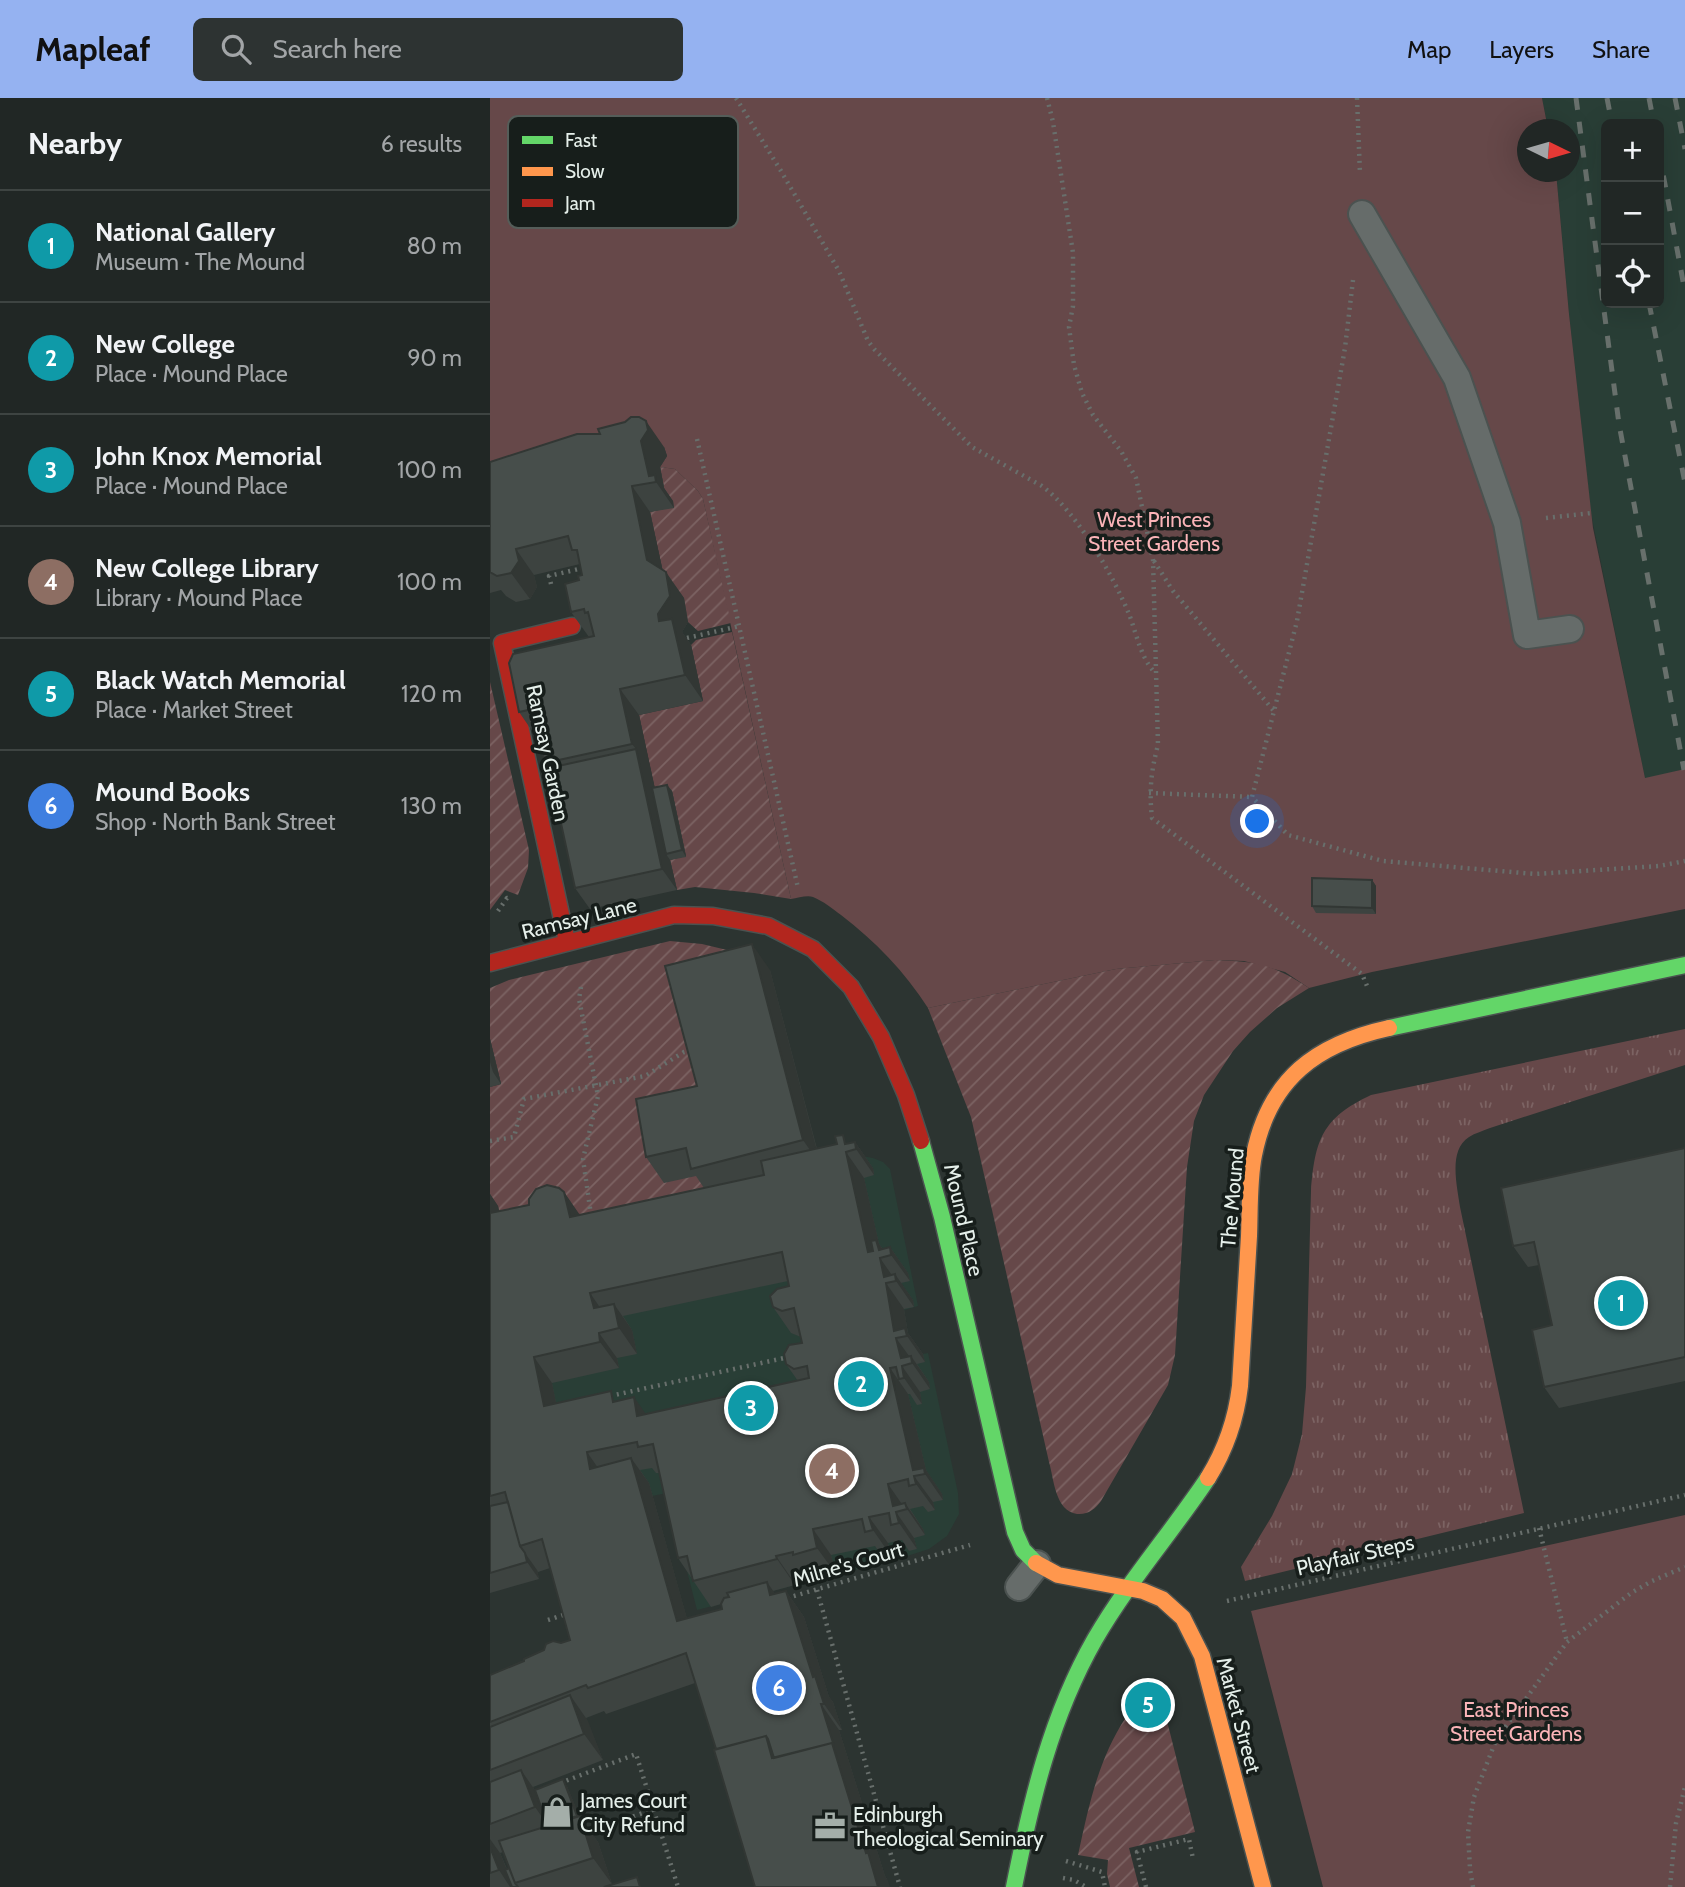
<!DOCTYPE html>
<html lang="en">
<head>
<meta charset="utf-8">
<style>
	:root { --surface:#212725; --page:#2d3332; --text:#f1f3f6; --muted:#a2a5a7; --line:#3e4442; --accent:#95b2f1 }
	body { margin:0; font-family:Cabin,sans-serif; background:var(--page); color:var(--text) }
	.controls { position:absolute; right:21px; top:21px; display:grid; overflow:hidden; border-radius:10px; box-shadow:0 7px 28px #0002 }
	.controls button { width:63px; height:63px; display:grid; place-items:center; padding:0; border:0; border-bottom:2px solid var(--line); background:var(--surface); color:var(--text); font:35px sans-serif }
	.compass { position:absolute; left:1027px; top:21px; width:63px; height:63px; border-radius:50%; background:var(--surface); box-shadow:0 7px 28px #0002; rotate:95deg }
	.you { position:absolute; left:768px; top:724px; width:24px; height:24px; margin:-18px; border:5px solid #fff; border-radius:50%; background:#1a73e8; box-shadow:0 0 0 10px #1a73e833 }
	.badge { display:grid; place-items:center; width:46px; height:46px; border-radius:50%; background:var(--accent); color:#fff; font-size:23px; font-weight:700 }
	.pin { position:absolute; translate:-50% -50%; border:4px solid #fff; box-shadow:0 2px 7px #0006 }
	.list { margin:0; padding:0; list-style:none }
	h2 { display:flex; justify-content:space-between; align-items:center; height:91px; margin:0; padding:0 28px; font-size:30px }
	h2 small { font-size:23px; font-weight:400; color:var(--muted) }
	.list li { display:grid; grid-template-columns:46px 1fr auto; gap:21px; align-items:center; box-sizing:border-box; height:112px; padding:0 28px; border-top:2px solid var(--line) }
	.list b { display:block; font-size:26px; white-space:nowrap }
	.list p { margin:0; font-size:23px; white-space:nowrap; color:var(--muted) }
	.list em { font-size:23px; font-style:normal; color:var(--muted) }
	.icon { flex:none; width:38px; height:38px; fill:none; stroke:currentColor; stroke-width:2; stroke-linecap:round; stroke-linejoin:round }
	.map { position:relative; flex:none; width:1195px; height:1789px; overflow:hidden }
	header { display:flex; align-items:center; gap:42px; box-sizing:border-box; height:98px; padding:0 35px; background:var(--accent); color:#111 }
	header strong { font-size:33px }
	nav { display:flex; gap:38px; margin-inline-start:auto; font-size:24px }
	.search { width:490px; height:63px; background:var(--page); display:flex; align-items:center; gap:18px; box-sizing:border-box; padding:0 24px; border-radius:10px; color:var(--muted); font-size:26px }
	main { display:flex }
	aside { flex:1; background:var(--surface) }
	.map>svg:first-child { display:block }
</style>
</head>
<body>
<header>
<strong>Mapleaf</strong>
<div class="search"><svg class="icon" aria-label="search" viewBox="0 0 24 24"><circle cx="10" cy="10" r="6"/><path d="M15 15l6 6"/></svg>Search here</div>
<nav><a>Map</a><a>Layers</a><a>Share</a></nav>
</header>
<main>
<aside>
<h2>Nearby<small>6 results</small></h2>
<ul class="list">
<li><span class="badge" style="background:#0f9aa8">1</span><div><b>National Gallery</b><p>Museum · The Mound</p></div><em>80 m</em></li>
<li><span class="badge" style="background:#0f9aa8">2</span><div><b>New College</b><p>Place · Mound Place</p></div><em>90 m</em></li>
<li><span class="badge" style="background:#0f9aa8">3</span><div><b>John Knox Memorial</b><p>Place · Mound Place</p></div><em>100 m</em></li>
<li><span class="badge" style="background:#8d6e63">4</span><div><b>New College Library</b><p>Library · Mound Place</p></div><em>100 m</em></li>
<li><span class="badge" style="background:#0f9aa8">5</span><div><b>Black Watch Memorial</b><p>Place · Market Street</p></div><em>120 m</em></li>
<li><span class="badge" style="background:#3f7fe0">6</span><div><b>Mound Books</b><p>Shop · North Bank Street</p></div><em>130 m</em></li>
</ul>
</aside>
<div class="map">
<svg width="1195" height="1789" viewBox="0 0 1195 1789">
	<defs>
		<pattern id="grass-tufts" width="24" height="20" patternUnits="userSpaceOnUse" patternTransform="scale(1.75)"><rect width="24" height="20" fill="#664849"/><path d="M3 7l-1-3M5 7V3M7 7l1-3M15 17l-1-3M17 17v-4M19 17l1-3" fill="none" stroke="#7c6363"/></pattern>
		<pattern id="garden-furrows" width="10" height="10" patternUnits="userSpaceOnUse" patternTransform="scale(1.75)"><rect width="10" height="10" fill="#664849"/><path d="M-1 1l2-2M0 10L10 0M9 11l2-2" fill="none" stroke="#7c6363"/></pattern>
	</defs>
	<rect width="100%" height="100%" fill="#2c3431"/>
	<!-- built -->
	<path fill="#293e36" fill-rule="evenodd" d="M1052 0H1195V671L1155 681 1101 415 1079 216 1066 74H1080V32L1058 31ZM1116 26H1169V205H1116Z
		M372 1058 383 1060 393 1064 400 1071 428 1208 414 1212 422 1258 438 1255 468 1395 469 1416 457 1438 439 1451 411 1460 207 1512 177 1395 162 1398 0 1383V1104L1 1109Z"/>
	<!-- grass -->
	<path fill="url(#grass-tufts)" d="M1195 931V967L1000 1030C993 1033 985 1035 979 1039 958 1052 967 1088 970 1109L1034 1415 755 1483 751 1469 782 1418 802 1376 812 1336 816 1289 821 1093C825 1042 832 1020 881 997Z"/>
	<!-- park -->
	<path fill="#664849" d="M0 0H1052L1058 31 1038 32V74H1066L1079 216 1103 430 1155 680 1195 671V811L882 874 819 890 795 874 754 863 725 862 626 871 438 910C415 874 385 843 351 817 343 811 333 803 323 799 317 797 308 800 301 801L213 401 208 393 185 371 170 369 177 358 174 349 0 396Z
		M1195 1417V1789H833L761 1513Z"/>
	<!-- garden -->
	<path fill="url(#garden-furrows)" d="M170 369 185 371 208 393 213 401 241 525 208 533 198 524 176 488 160 414 178 410Z
		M242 534 301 801 264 795 205 789 187 792 180 762 196 758 182 693 166 696 149 617 213 603 201 547 206 542Z
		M0 584 39 752 38 770 28 797 15 792 0 812Z
		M180 843 212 846 237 852 225 1014 214 1076 219 1096 16 1142 0 1104V989L11 986 0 941V890L19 882Z
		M725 862C769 864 782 866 819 890L787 910 760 934 743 953 714 997 704 1023 697 1069 685 1257 678 1287 611 1403C605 1411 598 1417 587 1416 565 1413 564 1381 559 1364L481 1019 438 910 626 871Z
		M636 1619 677 1623 705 1734 639 1750 649 1789H620L617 1776 618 1762 588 1757C599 1707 608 1662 636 1619Z"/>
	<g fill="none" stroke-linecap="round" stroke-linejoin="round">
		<defs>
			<path id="lane" d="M872 116 967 280 1017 425 1037 537 1080 531
				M529 1489 547 1466"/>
			<path id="fast" d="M899 930 1195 867
				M431 1043 452 1119 525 1434 533 1452 546 1465
				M524 1789C541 1703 561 1618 605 1541 638 1484 682 1434 718 1380"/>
			<path id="slow" d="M718 1380C736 1351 746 1322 750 1288 753 1238 756 1188 759 1138 760 1113 759 1081 764 1057 779 981 826 946 899 930
				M546 1465 568 1477 653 1493 672 1501 693 1520 712 1558 773 1789"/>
			<path id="jam" d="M77 844 12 545 82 528
				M0 865 184 817 223 818 278 828 323 851 361 889 391 939 416 997 431 1043"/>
		</defs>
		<!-- lane casing -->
		<use href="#lane" stroke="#4b5250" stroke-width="30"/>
		<!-- fast casing -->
		<use href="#fast" stroke="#4b5250" stroke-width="19"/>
		<!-- slow casing -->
		<use href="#slow" stroke="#4b5250" stroke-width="19"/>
		<!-- jam casing -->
		<use href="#jam" stroke="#4b5250" stroke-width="19"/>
		<!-- path -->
		<path stroke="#686f6c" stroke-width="4.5" stroke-dasharray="2 5" stroke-linecap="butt" d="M246 0 291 73 349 173 378 243 385 252 482 349 552 388C586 413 623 477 639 516 647 537 650 558 665 575
			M557 0 563 24 583 155V208L579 229 584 267 592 295 603 317 631 353 646 380 663 462 668 647C661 673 659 693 662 720L872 876 877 888
			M867 0 870 76
			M863 182 855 250 807 523 762 699 798 737 893 763 1045 776 1169 768 1195 763
			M207 341 308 790
			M1056 420 1101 415
			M664 463 683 493 784 613
			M61 486 59 478 93 470
			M197 540 250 528
			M659 695 762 699
			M8 813 17 800 20 801
			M91 889 89 901 108 998 93 1061 101 1117
			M0 1043 24 1039 34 1001 155 978 194 954 202 952
			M120 1298 299 1259
			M1049 1430 1077 1544
			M327 1492 410 1789
			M297 1500 480 1447
			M737 1503 1195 1397
			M58 1522 76 1516
			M70 1685 146 1656 188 1789
			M97 1735 164 1711
			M576 1763 612 1774 615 1789
			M573 1780 584 1782 596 1789
			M656 1789 647 1754 699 1741 703 1761
			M983 1789 980 1771 978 1734 984 1699 1006 1642 1077 1544 1141 1495 1162 1483 1195 1469
			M1180 1789 1186 1725 1195 1689"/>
		<!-- lane -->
		<use href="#lane" stroke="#666c6a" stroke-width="26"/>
		<!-- fast -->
		<use href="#fast" stroke="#63d668" stroke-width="16"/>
		<!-- slow -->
		<use href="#slow" stroke="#ff974d" stroke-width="16"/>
		<!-- jam -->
		<use href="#jam" stroke="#b3261e" stroke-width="16"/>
		<!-- rail -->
		<path stroke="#68706c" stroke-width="5" stroke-dasharray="12 12" stroke-linecap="butt" d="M1086 0 1129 326 1194 672
			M1117 0 1122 26
			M1159 0 1164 26
			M1185 0 1195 51
			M1169 54 1195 194
			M1159 205 1195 385"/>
	</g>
	<!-- wall -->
	<path fill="#3d4340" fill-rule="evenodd" d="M174 349 177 358 170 369 174 390 183 403 184 410 160 414 172 471 194 500 198 524 192 534 201 547 213 603 149 617 164 689 177 687 182 693 196 759 180 762 187 792 100 811 85 790 59 670 55 665 49 639 47 640 29 614 99 539 81 514 89 482 92 477 90 466 44 477 47 489 40 501 26 504 16 498 11 492 0 495V364Z
		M882 782 886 788V816L826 815 822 808Z
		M280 872 327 1051 365 1044 383 1070 384 1077 374 1080 389 1146 393 1151 400 1149 418 1175 420 1183 411 1185 423 1202 424 1209 414 1211 418 1235 433 1256 435 1264 427 1266 439 1284 440 1291 430 1294 432 1306 427 1307 420 1296H418L436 1372 452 1396 453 1402 443 1404 445 1412 438 1414 433 1408 420 1411 433 1431 435 1437 424 1440 427 1451 419 1453 412 1442 398 1445 401 1458 393 1460 385 1448 341 1457 346 1476 321 1482 319 1480 304 1484 305 1487 283 1493 285 1496 296 1493 314 1519 339 1599 343 1604 352 1632H349L395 1778 398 1783 226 1651 205 1585 116 1616 114 1613 96 1620 113 1662 43 1689 45 1692 77 1688 89 1718 108 1744 122 1786 113 1789H0V1577L80 1542 60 1470 48 1474 47 1472 49 1481 0 1495V1096L8 1108 9 1113 39 1107 74 1094 89 1117 214 1090 206 1078 174 1085 156 1059 207 988ZM298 1183 299 1188 283 1209 301 1235 311 1239 312 1245 296 1266 308 1283 156 1316 128 1303 66 1305 62 1285 129 1270 127 1260 147 1256 142 1232 133 1218ZM162 1370 166 1375H169L188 1460 221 1509 231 1506 232 1511 197 1521 159 1385 150 1372ZM13 1754 19 1770 17 1771 10 1755Z
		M0 941 11 986 0 989Z
		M1195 1050V1283L1069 1310 1054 1289 1062 1227 1049 1167 1038 1169 1023 1148Z"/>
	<!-- shaded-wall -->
	<path fill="#323734" d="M156 323 174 349 177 358 170 369 174 390 183 403 184 410 166 384 159 378 151 343Z
		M142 388 160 414 176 488 157 462Z
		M26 451 44 477 47 489 40 501 21 475Z
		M176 474 194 500 198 524 192 534 201 547 213 603 195 577 169 523 168 516Z
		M130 591 149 617 179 755 176 756 180 762 187 792 172 771 146 651 142 646Z
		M177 687 182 693 196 759 192 752Z
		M882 782 886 788V816L882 810Z
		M262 846 280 872 331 1068 313 1042Z
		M0 941 11 986 3 974 0 964Z
		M365 1044 383 1070 384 1077 366 1051Z
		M356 1054 374 1080 389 1146 398 1158 390 1160 406 1183 405 1176 423 1202 424 1209 406 1183 398 1185 378 1154Z
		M74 1094 92 1120 80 1119Z
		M0 1096 8 1108 16 1142 0 1120Z
		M400 1149 418 1175 420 1183 401 1157Z
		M396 1185 414 1211 418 1235 433 1256 435 1264 417 1238 404 1233Z
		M100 1195 118 1221 104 1210Z
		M124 1206 142 1232 147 1256 129 1230Z
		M109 1235 127 1260 129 1270 110 1244Z
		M406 1240 422 1262 421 1258 439 1284 440 1291 422 1265 411 1260Z
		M44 1259 62 1285 72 1334 54 1308Z
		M412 1268 430 1294 432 1306 414 1280Z
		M400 1270 418 1296 436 1372 452 1396 453 1402 435 1376 423 1372Z
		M144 1299 162 1325 147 1318Z
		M97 1354 115 1380 100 1371Z
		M141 1360 159 1385 205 1549 187 1523Z
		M424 1378 443 1404 445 1412 426 1386Z
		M398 1386 416 1412 403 1408Z
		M415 1405 433 1431 435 1437 417 1411Z
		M406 1414 424 1440 427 1451 409 1425Z
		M379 1419 398 1445 401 1458 383 1432Z
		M323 1431 341 1457 346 1476 327 1450Z
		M35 1455 47 1472 49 1481 37 1464Z
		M286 1458 304 1484 305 1487 287 1461Z
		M277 1484 295 1510 280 1497Z
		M296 1493 314 1519 339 1599 343 1604 352 1632 334 1606 323 1579Z
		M80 1597 98 1623 113 1662 94 1636Z
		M331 1606 349 1632 395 1778 398 1783 400 1789H388L376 1755 342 1645Z
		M31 1672 49 1698 59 1729 45 1709Z
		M73 1681 77 1688 92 1724 87 1718Z
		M90 1718 108 1744 122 1786 103 1760Z
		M0 1741 10 1755 24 1789H20L9 1772 0 1749Z"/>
	<!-- building -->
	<path fill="#474e4b" stroke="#323734" stroke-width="2" fill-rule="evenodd" d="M141 319H149L156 323 158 332 151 343 159 378 165 377 166 384 142 388 157 462 176 474 180 498 168 516 169 523 182 521 195 577 130 591 142 646 55 665 43 611 29 614 19 565 23 556 104 538 98 514 95 515 94 511 81 514 75 486 89 482 88 478 92 477 87 452H82L78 438 26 451 29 463 21 475 7 478 0 474V364L87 336H110L108 331 135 324Z
		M146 651 172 771 85 790 59 670Z
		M177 687 192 752 176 756 162 690Z
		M822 780 882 782V810L822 808Z
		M262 846 313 1042 201 1071 196 1050 156 1059 146 1001 207 988 175 868Z
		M353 1037 355 1046 365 1044 366 1051 356 1054 378 1154 383 1153 381 1143 386 1142 389 1152 400 1149 401 1157 390 1160 394 1179 405 1176 406 1183 396 1185 404 1233 415 1230 417 1238 406 1240 411 1260 421 1258 422 1265 412 1268 414 1280 409 1281 406 1269 400 1270 423 1372 434 1370 435 1376 424 1378 426 1386 419 1388 418 1381 398 1386 403 1408 415 1405 417 1411 406 1414 409 1425 401 1427 399 1415 379 1419 383 1432 375 1434 372 1421 323 1431 327 1450 303 1457V1454L286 1458 287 1461 203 1483 197 1458 188 1460 163 1346 148 1349 147 1344 97 1354 100 1371 141 1360 187 1523 232 1511 231 1506 234 1500 239 1499 237 1495 277 1484 280 1497 296 1493 323 1579 325 1578 334 1606H331L344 1648 342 1645 284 1660 278 1641 276 1638 226 1651 196 1555 98 1590 96 1587 0 1624V1577L34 1563V1561L54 1552 56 1546 63 1543 71 1545 80 1542 52 1441 30 1448 15 1394 0 1398V1115L39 1107V1101L46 1091 57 1087 69 1090 74 1094 80 1119 274 1077 271 1063 347 1046 345 1038ZM292 1154 299 1188 287 1191 280 1198 283 1209 292 1213 304 1210 312 1245 299 1247 294 1256 296 1266 304 1271 317 1268 319 1280 147 1318 144 1299 123 1304 121 1293 54 1308 44 1259 110 1244 109 1235 129 1230 124 1206 104 1210 100 1195Z
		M1195 1050V1259L1054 1289 1042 1232 1062 1227 1044 1144 1023 1148 1011 1090Z
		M18 1404 30 1448 35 1455 37 1464 0 1475V1408Z
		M80 1597 94 1636 0 1672V1629Z
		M276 1638 282 1660 342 1645 376 1755 378 1754 388 1789H265L224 1652Z
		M31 1672 45 1709 0 1726V1684Z
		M73 1681 87 1718 58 1728 45 1692Z
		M90 1718 103 1760 25 1785 9 1743Z
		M0 1749 9 1772 0 1775Z
		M19 1770 25 1785 28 1789H22L15 1772Z
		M147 1779 150 1789H114Z"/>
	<!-- icons -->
	<defs>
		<symbol id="shop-bare" viewBox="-9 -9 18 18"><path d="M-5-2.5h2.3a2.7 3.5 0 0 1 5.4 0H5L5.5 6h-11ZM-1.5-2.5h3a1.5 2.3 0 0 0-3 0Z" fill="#a4aea9" stroke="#171e1b" stroke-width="2.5" paint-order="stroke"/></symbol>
		<symbol id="office-bare" viewBox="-9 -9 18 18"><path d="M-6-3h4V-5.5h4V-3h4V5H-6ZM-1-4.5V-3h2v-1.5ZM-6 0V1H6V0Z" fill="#a4aea9" stroke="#171e1b" stroke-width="2.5" paint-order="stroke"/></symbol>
	</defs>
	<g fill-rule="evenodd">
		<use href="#shop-bare" x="45" y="1692" width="44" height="44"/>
		<use href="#office-bare" x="318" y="1706" width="44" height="44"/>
	</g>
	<g text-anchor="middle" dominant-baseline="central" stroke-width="7" stroke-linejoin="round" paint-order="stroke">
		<!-- park labels -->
		<g font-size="21" fill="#fbb4b8" stroke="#171e1b">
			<text x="664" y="421">West Princes<tspan x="664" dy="24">Street Gardens</tspan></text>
			<text x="1026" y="1611">East Princes<tspan x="1026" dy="24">Street Gardens</tspan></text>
		</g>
		<!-- street labels -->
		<g font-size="21" fill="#e5efea" stroke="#171e1b">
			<text transform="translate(58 655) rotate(78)">Ramsay Garden</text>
			<text transform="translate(89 820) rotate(-14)">Ramsay Lane</text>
			<text transform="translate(742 1100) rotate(-85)">The Mound</text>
			<text transform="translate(474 1122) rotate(77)">Mound Place</text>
			<text transform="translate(865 1457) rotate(-13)">Playfair Steps</text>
			<text transform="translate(358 1466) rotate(-16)">Milne's Court</text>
			<text transform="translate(749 1617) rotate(75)">Market Street</text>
		</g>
		<!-- poi labels -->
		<g font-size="21" fill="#e5efea" stroke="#171e1b" text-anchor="start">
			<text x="90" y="1702">James Court<tspan x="90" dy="24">City Refund</tspan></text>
			<text x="363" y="1716">Edinburgh<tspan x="363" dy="24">Theological Seminary</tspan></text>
		</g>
	</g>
	<!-- legend -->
	<rect x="18" y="18" width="230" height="112" rx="10" fill="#171e1b" stroke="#555d59" stroke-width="2"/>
	<rect x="32" y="38" width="31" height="8" fill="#63d668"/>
	<rect x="32" y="69" width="31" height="9" fill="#ff974d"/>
	<rect x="32" y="101" width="31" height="8" fill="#b3261e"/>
	<g font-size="19" fill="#e5efea">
		<text x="75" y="49">Fast</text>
		<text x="75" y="80">Slow</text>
		<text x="75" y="112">Jam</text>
	</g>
</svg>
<div class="controls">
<button>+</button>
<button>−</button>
<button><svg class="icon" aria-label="locate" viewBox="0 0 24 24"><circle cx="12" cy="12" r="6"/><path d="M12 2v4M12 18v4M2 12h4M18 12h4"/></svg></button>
</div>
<svg class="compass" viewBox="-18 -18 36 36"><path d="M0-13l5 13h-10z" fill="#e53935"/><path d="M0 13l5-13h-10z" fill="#a2a5a7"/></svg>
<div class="you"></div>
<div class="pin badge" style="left:1131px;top:1205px;background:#0f9aa8">1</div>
<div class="pin badge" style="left:371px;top:1286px;background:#0f9aa8">2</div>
<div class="pin badge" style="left:261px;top:1310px;background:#0f9aa8">3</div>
<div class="pin badge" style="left:342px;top:1373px;background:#8d6e63">4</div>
<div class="pin badge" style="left:658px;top:1607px;background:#0f9aa8">5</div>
<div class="pin badge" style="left:289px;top:1590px;background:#3f7fe0">6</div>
</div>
</main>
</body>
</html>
